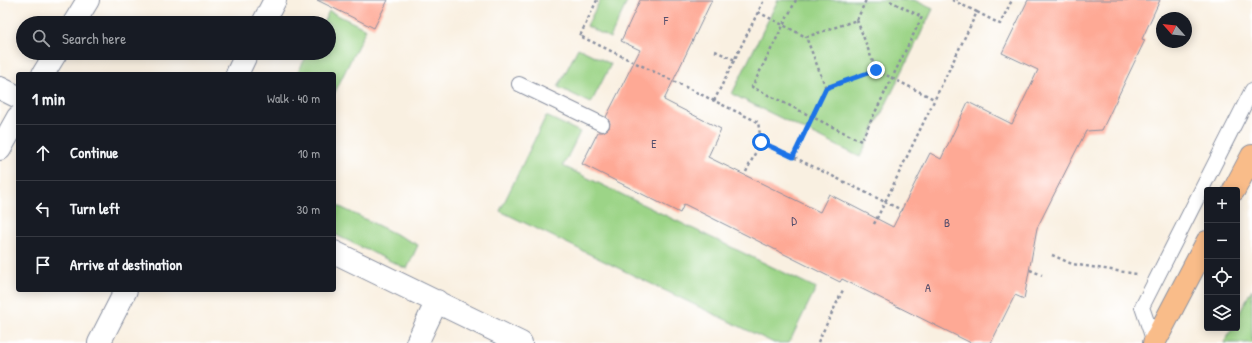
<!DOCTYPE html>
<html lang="en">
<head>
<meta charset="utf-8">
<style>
	:root { --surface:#171b24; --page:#242831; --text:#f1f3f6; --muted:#9ea1a6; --line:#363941 }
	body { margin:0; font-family:"Patrick Hand",sans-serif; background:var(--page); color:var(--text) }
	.controls { position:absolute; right:12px; bottom:12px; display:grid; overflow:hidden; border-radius:4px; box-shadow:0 2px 10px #0003 }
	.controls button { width:36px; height:36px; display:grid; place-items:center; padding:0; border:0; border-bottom:1px solid var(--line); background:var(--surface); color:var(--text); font:20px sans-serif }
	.compass { position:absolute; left:1156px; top:12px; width:36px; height:36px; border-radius:50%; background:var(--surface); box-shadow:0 2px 10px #0003; rotate:297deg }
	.stop { position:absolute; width:12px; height:12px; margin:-9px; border:3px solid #1a73e8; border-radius:50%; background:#fff }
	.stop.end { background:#1a73e8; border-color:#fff; box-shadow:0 1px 4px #0008 }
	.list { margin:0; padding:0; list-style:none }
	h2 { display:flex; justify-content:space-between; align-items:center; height:52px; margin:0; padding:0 16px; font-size:17px }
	h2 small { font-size:13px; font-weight:400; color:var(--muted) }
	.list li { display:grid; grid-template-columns:26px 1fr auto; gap:12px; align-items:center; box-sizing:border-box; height:56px; padding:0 16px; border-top:1px solid var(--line) }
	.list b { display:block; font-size:15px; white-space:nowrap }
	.list em { font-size:13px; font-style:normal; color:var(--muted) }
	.icon { flex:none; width:22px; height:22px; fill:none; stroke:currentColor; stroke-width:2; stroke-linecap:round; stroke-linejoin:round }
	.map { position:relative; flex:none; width:1252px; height:343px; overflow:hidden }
	.search { position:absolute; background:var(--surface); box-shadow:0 2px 10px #0003; left:16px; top:16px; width:320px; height:44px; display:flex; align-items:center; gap:10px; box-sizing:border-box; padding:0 14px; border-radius:22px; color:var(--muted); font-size:15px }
	.panel { position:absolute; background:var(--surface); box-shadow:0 2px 10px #0003; left:16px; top:72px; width:320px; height:220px; border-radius:4px }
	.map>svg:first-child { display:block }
</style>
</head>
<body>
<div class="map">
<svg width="1252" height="343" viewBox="0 0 1252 343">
	<rect width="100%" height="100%" fill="#fff"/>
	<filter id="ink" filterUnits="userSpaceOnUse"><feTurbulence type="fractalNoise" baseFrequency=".025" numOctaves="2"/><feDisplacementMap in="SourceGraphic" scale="8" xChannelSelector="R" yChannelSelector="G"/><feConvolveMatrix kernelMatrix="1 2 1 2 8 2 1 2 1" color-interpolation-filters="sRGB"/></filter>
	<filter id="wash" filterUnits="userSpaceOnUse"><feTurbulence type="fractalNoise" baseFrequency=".012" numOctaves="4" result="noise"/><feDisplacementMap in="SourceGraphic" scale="16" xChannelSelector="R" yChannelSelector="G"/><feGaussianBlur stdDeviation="0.9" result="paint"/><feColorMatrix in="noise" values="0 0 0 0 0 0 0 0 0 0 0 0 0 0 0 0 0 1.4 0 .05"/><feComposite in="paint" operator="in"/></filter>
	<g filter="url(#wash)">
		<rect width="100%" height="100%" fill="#f9f0e1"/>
		<!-- green -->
		<path fill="#9cd487" stroke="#5c8272" d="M600 0H628L610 38 587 26Z
			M778 0H914L933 9 860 157 732 94Z
			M329 11 366 29 334 94V74H297L308 53H329V23H323Z
			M578 48 611 64 591 103 558 87Z
			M546 116 580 132 563 166 816 288 789 343H774L500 211Z
			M334 204 418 245 407 269 334 234Z
			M1252 289V343H1224L1232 328H1237V318Z"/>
		<g id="blocks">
			<!-- building -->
			<path fill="#fea995" d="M317 0H388L374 28Z
				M640 0H712L664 100 721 129 708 157 820 212 829 194 893 227 930 153 941 159 968 102 1012 124 1038 70 1002 53 1028 0H1160L1142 39 1145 40 1102 130 1086 131 1037 228 1024 299 1015 295 991 343H971L842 279 840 282 684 204 680 213 582 164 598 132H603L609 128 610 123 606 117 640 50 621 41Z"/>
		</g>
	</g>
	<g filter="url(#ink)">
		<use href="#blocks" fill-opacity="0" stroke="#8a90a0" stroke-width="1"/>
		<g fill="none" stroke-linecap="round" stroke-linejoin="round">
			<defs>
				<path id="service" d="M519 84 602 124
					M1154 342 1142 307 1252 90"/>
				<path id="minor" d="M74 23 88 0
					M263 23 275 0
					M43 74 56 53
					M237 74 247 53
					M0 88 18 97
					M0 149 18 117
					M334 252 521 343
					M99 343 126 290
					M417 343 437 301"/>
				<path id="primary" d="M1234 190 1252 156
					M1154 343 1207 242"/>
			</defs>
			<!-- service casing -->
			<use href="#service" stroke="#8a90a0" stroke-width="16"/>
			<!-- minor casing -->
			<use href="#minor" stroke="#8a90a0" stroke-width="24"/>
			<!-- primary casing -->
			<use href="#primary" stroke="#8a90a0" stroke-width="24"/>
			<!-- path -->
			<path stroke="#8a90a0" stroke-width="2.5" stroke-dasharray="3 3" stroke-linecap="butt" d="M597 0 580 36 758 122 761 141 885 202 977 12 956 2
				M796 0 752 87 861 141 922 17 888 0
				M952 0 956 2 957 0
				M758 12 806 37
				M977 12 1000 24 1012 0
				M857 20 866 0
				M715 51 735 60
				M876 70 934 99
				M714 101 764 0
				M793 157 826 88 876 70 857 20 806 37 826 88
				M746 172 761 141
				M874 224 885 202 902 210
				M1052 255 1072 264 1137 274
				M1030 270 1042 275
				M818 342 843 290"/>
			<!-- service -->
			<use href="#service" stroke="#fff" stroke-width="14"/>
			<!-- minor -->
			<use href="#minor" stroke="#fff" stroke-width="22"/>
			<!-- primary -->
			<use href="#primary" stroke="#f9bc89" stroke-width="22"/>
		</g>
	</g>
	<g fill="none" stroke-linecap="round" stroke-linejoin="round" filter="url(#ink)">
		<!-- route -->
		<path stroke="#1a73e8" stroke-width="5" d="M761 142 793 157 826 88 876 70"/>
	</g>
	<g text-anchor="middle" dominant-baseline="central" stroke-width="4" stroke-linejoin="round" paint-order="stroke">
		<!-- number labels -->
		<g font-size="12" fill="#544e6c">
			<text x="666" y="20">F</text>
			<text x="654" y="143">E</text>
			<text x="794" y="220">D</text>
			<text x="947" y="222">B</text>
			<text x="928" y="287">A</text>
		</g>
	</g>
</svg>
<div class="controls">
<button>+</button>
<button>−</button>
<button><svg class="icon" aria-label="locate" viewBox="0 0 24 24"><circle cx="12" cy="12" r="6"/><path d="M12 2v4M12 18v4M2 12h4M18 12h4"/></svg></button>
<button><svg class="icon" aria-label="layers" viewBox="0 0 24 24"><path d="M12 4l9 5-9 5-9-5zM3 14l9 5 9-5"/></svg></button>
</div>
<svg class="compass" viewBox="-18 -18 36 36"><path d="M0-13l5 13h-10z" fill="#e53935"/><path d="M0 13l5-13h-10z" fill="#9ea1a6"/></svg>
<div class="stop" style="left:761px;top:142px"></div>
<div class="stop end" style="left:876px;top:70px"></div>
<div class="search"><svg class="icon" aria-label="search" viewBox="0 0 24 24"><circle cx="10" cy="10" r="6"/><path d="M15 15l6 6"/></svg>Search here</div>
<section class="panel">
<h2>1 min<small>Walk · 40 m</small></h2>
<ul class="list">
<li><svg class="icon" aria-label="ahead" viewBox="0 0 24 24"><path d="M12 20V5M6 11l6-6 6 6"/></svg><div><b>Continue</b></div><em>10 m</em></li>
<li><svg class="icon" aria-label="left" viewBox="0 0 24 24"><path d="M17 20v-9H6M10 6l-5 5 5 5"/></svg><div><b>Turn left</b></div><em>30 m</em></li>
<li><svg class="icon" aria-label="arrive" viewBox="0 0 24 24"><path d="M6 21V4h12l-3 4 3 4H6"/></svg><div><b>Arrive at destination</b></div></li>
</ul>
</section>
</div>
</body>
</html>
